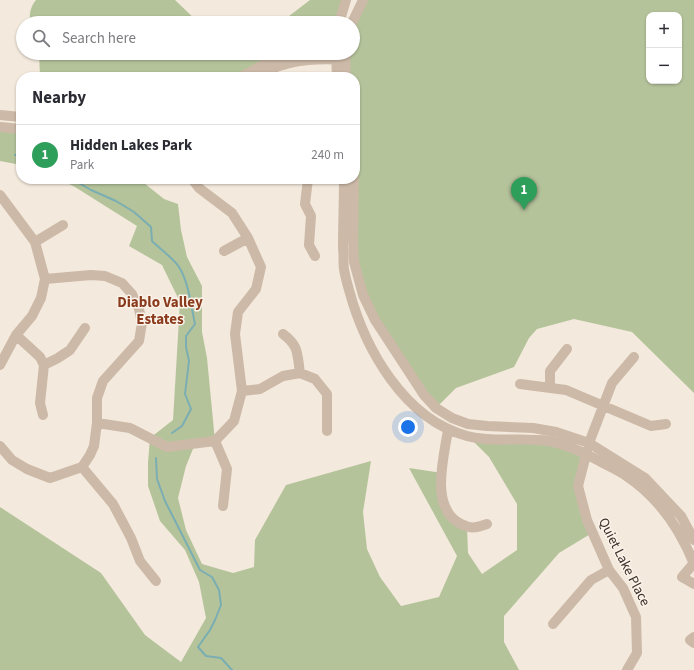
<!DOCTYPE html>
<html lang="en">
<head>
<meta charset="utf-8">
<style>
	:root { --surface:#fff; --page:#f2f2f3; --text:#2b2b33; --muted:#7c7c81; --line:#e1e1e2; --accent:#0b8043 }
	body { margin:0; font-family:"Source Sans 3",sans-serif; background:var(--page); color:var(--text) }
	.controls { position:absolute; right:12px; top:12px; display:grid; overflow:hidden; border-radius:8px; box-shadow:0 1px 3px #0004 }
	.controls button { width:36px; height:36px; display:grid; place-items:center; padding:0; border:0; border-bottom:1px solid var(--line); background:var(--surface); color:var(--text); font:20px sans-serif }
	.you { position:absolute; left:408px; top:427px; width:14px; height:14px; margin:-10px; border:3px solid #fff; border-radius:50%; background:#1a73e8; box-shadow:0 0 0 6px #1a73e833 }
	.badge { display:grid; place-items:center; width:26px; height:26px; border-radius:50%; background:var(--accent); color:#fff; font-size:13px; font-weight:700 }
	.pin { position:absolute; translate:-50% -33px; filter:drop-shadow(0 1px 2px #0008) }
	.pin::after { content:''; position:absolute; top:21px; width:14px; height:12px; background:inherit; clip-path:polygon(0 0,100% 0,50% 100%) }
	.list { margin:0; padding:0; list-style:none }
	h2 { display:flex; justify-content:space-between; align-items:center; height:52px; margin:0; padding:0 16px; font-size:17px }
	h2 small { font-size:13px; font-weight:400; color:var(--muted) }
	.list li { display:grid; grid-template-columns:26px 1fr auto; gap:12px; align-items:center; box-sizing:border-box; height:60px; padding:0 16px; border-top:1px solid var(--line) }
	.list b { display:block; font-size:15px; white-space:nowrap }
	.list p { margin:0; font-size:13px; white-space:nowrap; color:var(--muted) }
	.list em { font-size:13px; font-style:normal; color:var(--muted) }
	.icon { flex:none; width:22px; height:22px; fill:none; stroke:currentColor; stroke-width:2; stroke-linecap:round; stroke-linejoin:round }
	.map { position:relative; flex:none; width:694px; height:670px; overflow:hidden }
	.search { position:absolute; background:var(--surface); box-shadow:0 1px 3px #0004; left:16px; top:16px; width:344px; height:44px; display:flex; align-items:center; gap:10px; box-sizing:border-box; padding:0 14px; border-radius:22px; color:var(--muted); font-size:15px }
	.panel { position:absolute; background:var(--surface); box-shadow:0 1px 3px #0004; left:16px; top:72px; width:344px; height:112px; border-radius:16px }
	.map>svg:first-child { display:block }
</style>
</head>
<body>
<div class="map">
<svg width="694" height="670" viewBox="0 0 694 670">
	<rect width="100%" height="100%" fill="#f3e9dc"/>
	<!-- green -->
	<path fill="#b5c39b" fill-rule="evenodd" d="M36 0H175L199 23H31C28 15 31 6 36 0Z
		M310 0H346L339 23H280Z
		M363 0H694V393L632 332 574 319 537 329 529 338 514 367 456 388 436 408 375 320 354 262 355 77H346L345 53H353V23ZM649 15H679V81H649Z
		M39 53H306L241 77H40Z
		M0 127 21 129V165L0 161Z
		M59 179H139L164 199 178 204 181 230 187 257 202 286V332L207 358 215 441 195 444 186 466 178 498 186 530 202 564 233 573 254 567 255 540 286 485 371 461 363 512 367 549 380 577 401 606 439 597 457 556 409 468 442 473 443 504 467 527 468 553 482 574 517 550V504L489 457 468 436 548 441 586 454 578 486 592 533 559 553 504 616V642L519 670H0V507L101 573 145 635 181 662 206 618 199 582 185 550 160 521 148 486V463L150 438 173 420 180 302 162 265 129 246 137 226 75 187Z"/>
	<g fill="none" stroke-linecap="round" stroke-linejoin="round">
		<!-- stream -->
		<path stroke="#7aaeb2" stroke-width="2" d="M15 155 21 156
			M72 179 91 190 116 201 134 212 151 227 152 241C159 248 174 259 179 267 189 283 191 306 195 324L186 336V347L189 361 185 394 191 409 182 426 172 433
			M156 458 157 479 165 501 200 570 212 577 219 590 221 605 215 620 210 630 198 647 206 656 221 658 232 670"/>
		<!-- minor -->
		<path stroke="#ccb9a7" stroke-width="10" d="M339 23 346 0
			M352 23 363 0
			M336 53 337 77
			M345 53 346 77
			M241 77 268 62 306 53
			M259 77C263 74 268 71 272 69 293 59 323 58 345 60
			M0 115 21 117
			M0 127 21 129
			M308 179 305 204 311 216 309 245 315 256
			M344 179C344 202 343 225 343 248 344 255 343 263 344 269 345 276 347 283 349 290 365 349 404 419 467 436 493 443 522 437 548 441 567 444 585 453 601 462 609 466 618 470 625 475 657 496 680 529 694 564
			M354 179 353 239 354 262 363 295 375 320 424 395 436 408 452 418 468 424 487 426 533 428 556 432 589 443 645 478 681 516 694 540
			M0 195 35 242 45 279 41 298 32 316 16 335 0 365
			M35 242 63 225
			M224 251 248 238
			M283 334C299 346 297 353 300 373
			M16 335 40 357 44 365 40 403 43 415
			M44 365 58 358 70 350 85 328
			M520 384 566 390 651 426 666 424
			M550 388V371L567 349
			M242 391 260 389 283 376 300 373 315 379 327 394V431
			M97 423 130 428 167 447 215 441 234 421 242 391 235 334 238 312 256 289 261 267 248 238 232 213 199 188 192 179
			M448 430C444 457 429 508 461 524 471 529 476 528 487 524
			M215 441 227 469 223 506
			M0 446 12 460 27 469 50 478 82 467 90 455 94 446 97 423V398L103 381 139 341 142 323 139 309 132 294 122 283 105 276 91 275 45 279
			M82 467 113 504 131 538 140 561 156 581
			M694 563 682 577 694 584
			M553 624 591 580 609 570
			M694 637 690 640 694 643
			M627 670 637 653 636 617 623 588 609 570 587 520 578 486 589 443 612 383 634 357"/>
	</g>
	<g text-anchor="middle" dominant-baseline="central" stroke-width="3" stroke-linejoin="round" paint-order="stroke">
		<!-- street labels -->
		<g font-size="14" fill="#392e28" stroke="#fbf3e9">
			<text transform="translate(624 562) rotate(63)">Quiet Lake Place</text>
		</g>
		<!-- neighbourhood labels -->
		<g font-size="15" font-weight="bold" fill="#8b3b1d" stroke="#fbf3e9">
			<text x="160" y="302">Diablo Valley<tspan x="160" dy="17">Estates</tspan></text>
		</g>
	</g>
</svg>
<div class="controls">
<button>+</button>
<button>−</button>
</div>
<div class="you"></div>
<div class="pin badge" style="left:524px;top:210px;background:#2e9e5b">1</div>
<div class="search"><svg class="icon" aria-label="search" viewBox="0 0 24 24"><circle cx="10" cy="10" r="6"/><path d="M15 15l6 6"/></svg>Search here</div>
<section class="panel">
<h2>Nearby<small></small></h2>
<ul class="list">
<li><span class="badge" style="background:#2e9e5b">1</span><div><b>Hidden Lakes Park</b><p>Park</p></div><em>240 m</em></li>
</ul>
</section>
</div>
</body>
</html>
